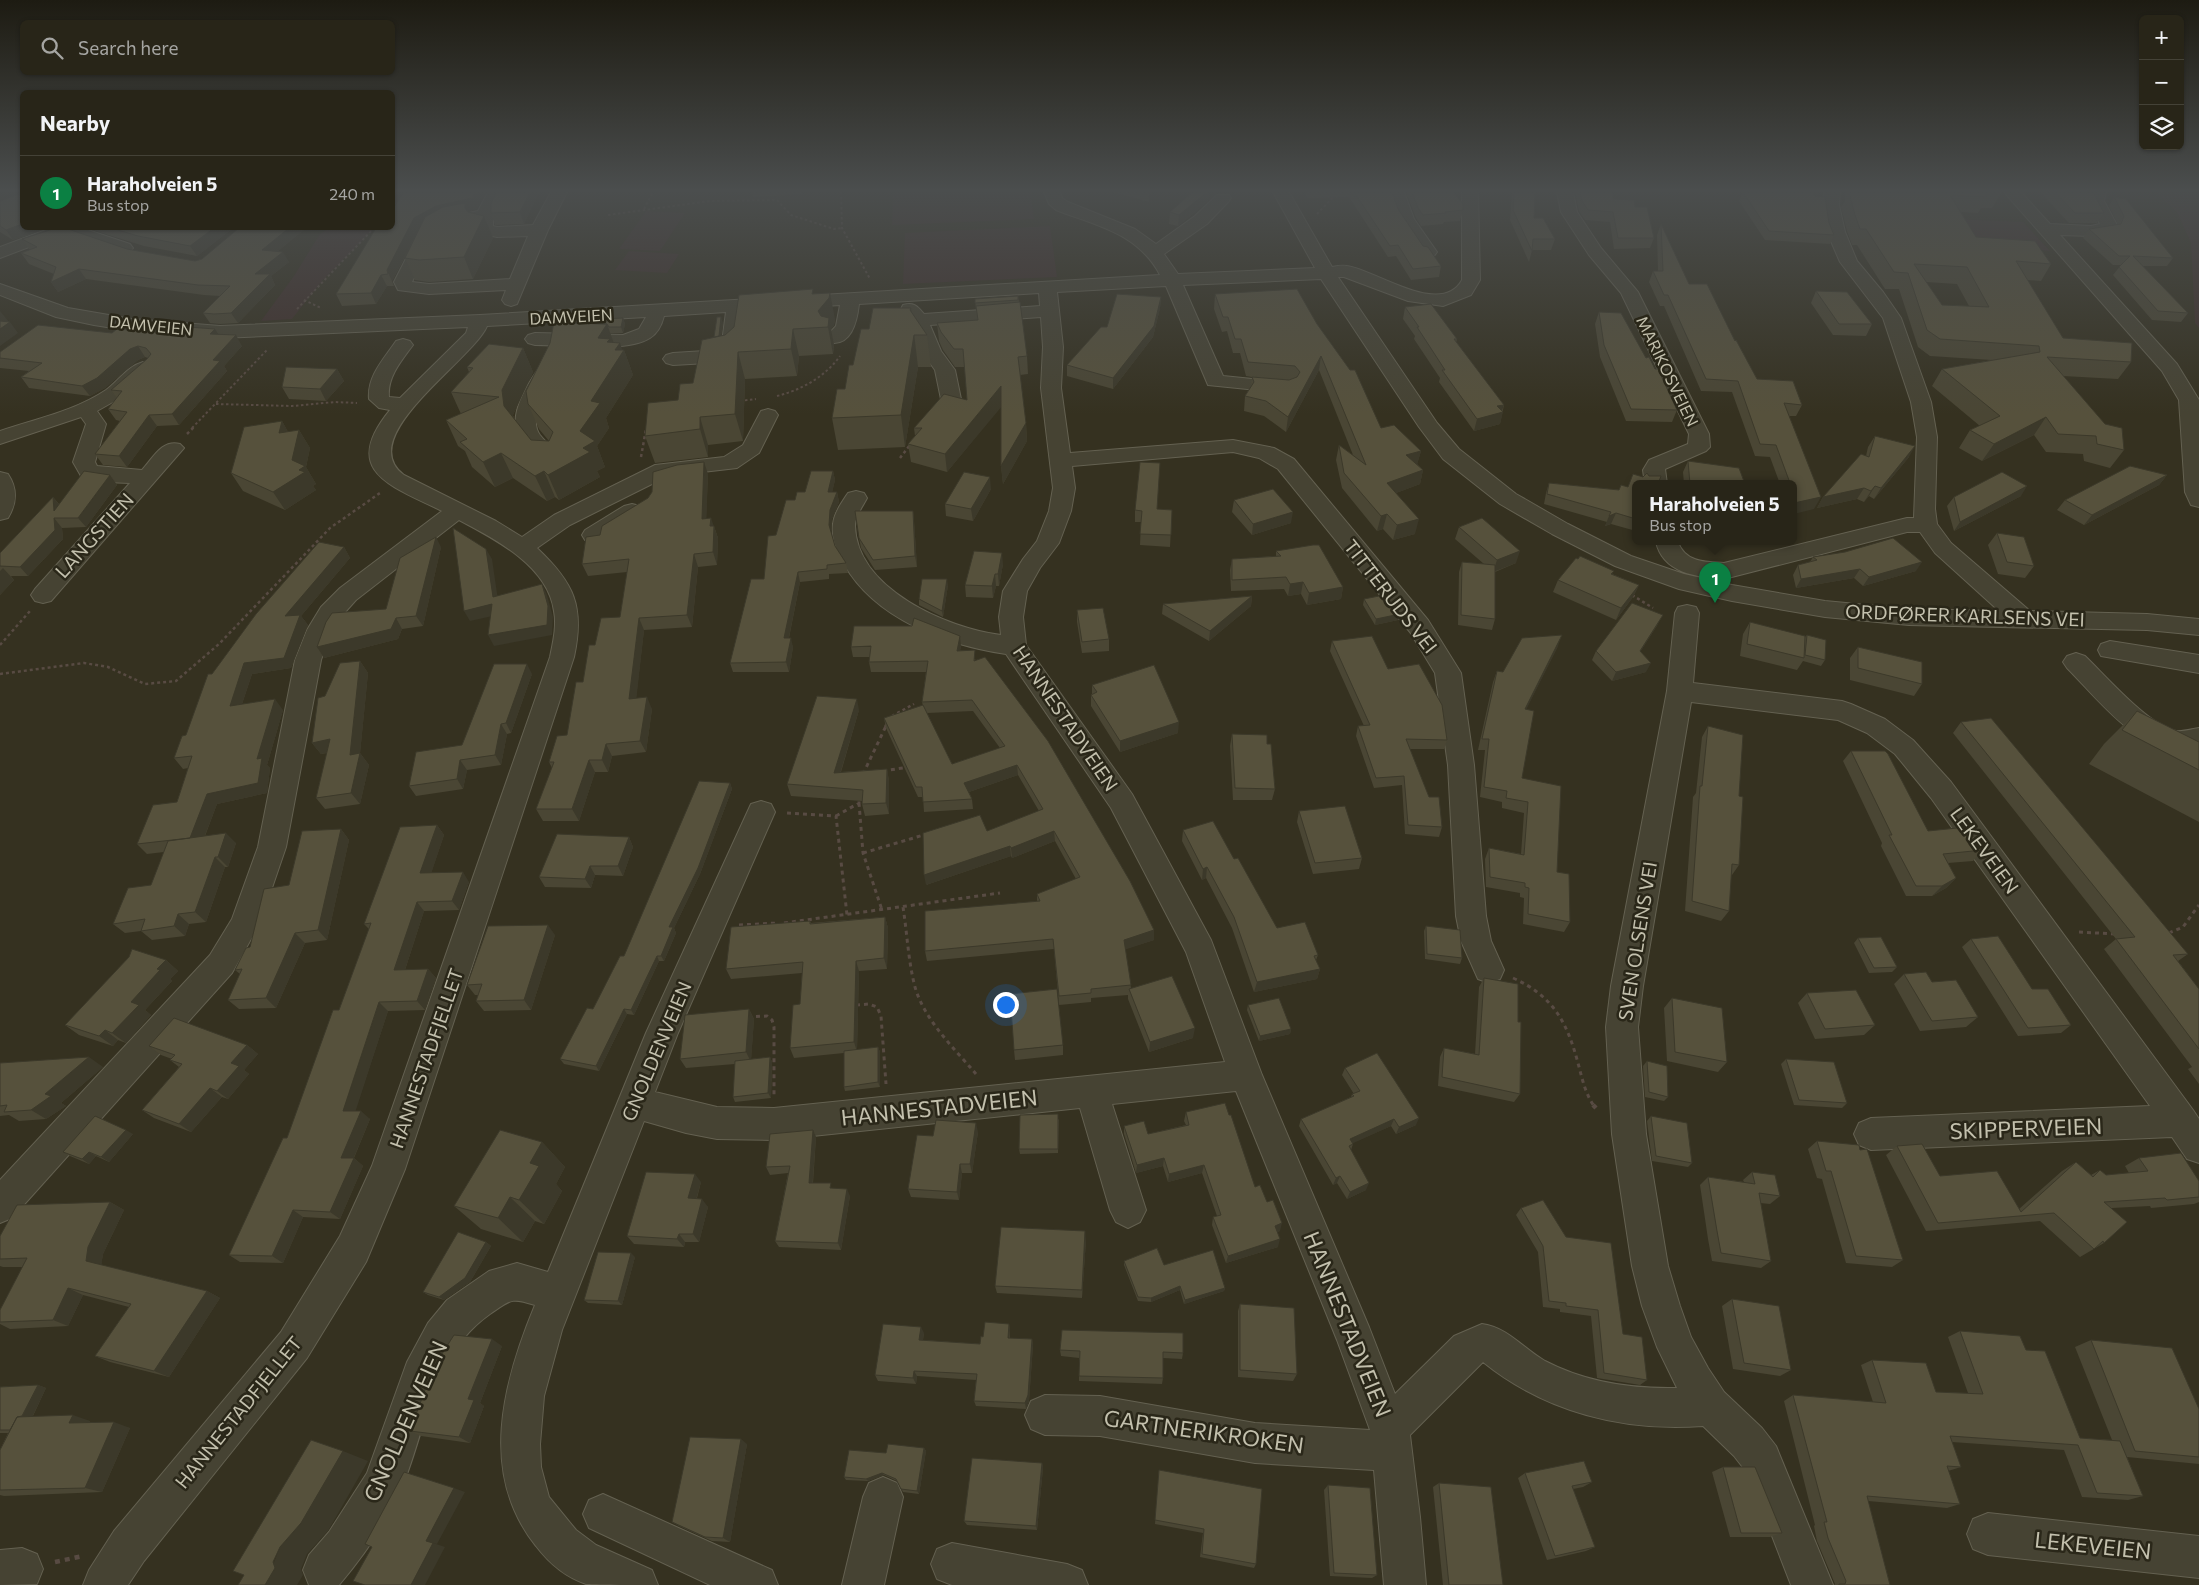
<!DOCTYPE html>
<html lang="en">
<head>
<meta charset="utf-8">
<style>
	:root { --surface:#282518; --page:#343125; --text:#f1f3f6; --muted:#a5a5a2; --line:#444237; --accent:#0b8043 }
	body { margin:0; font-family:Commissioner,sans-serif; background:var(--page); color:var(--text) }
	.controls { position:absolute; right:15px; top:15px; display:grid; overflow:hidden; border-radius:8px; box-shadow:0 1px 4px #0004 }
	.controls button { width:45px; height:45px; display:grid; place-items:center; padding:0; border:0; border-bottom:1px solid var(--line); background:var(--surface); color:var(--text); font:25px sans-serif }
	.you { position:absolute; left:1005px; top:1004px; width:18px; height:18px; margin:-12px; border:4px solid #fff; border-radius:50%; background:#1a73e8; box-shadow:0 0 0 8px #1a73e833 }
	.badge { display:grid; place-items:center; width:32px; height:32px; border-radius:50%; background:var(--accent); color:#fff; font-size:16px; font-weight:700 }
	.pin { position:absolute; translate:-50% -41px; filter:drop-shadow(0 1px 2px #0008) }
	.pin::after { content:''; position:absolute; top:26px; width:18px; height:15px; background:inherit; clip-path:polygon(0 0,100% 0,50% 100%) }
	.popup { position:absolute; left:1632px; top:480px; width:165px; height:65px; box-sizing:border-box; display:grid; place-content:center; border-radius:8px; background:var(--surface); filter:drop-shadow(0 1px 4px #0005); font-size:16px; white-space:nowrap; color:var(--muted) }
	.popup b { font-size:19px; color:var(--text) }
	.popup::after { content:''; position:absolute; left:50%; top:100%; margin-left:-10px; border:10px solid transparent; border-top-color:var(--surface) }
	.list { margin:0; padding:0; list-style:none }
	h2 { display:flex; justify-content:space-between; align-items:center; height:65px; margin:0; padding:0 20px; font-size:21px }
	h2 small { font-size:16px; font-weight:400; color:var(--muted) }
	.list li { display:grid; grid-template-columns:32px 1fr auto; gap:15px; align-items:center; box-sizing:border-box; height:75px; padding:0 20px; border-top:1px solid var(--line) }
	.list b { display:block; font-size:19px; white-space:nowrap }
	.list p { margin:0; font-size:16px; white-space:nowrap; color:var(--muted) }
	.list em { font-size:16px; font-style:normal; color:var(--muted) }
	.icon { flex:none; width:28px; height:28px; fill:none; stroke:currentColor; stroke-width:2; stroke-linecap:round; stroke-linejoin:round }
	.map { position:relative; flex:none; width:2199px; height:1585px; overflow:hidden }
	.search { position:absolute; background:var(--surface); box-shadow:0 1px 4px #0004; left:20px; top:20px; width:375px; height:55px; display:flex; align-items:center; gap:12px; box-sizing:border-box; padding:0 18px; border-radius:8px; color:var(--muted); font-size:19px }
	.panel { position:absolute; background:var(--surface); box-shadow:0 1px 4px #0004; left:20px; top:90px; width:375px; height:140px; border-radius:8px }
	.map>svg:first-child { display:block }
</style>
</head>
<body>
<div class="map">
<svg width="2199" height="1585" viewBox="0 0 2199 1585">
	<rect width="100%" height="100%" fill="#353120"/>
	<!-- green -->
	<path fill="#3f2f2b" d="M893 192H1030L1034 219 892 225Z
		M2155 192H2199V328L2195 323 2191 243 2177 212Z
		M646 211 685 213 660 251 619 249Z
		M1930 218 2023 222 2050 251 1939 242Z
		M1050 226 1057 277 903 284 905 233Z
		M329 228H374L322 281 292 319 261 321 294 276 320 234Z
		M629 251 679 254 667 273 615 270Z"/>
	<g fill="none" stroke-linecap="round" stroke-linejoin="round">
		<defs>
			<path id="minor" d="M488 192H504L493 215V226L497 227 533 225 551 192H567L548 230 517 304 511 306 505 304 502 300 506 290 429 294 398 290 394 282 420 231 441 219 478 211ZM476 222 475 229 478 233 497 237 528 236 510 279 429 284 412 282 433 238 452 227Z
				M1044 192H1060L1062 198 1068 202 1135 229 1156 244 1195 216 1217 195H1229L1231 198 1229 201 1207 224 1164 254 1178 274 1315 268 1273 192H1289L1332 267C1337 266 1342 265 1347 266 1376 270 1441 318 1462 280V192H1478L1480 280 1471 295 1443 306 1408 301 1344 277H1338L1437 423 1459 449 1516 494 1568 524 1631 556 1684 574 1732 585 1825 601 1909 609 1999 611 1935 553 1920 532H1907L1724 579C1696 577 1663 573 1656 542H1678C1685 562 1705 562 1724 563L1907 518H1914L1917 437 1911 402 1883 318 1840 262 1827 232 1823 205 1824 192H1840L1839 205 1845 232 1857 261 1883 292 1901 318 1931 402 1937 437 1935 509 1937 524 1951 543 2030 611 2147 614 2199 619V635L2147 630 1909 625 1825 617 1732 601 1679 589 1615 566 1552 534 1500 504 1443 459 1419 427 1321 279 1183 285 1223 376 1293 383 1296 387 1293 391 1286 393 1208 385 1166 286 1057 292 1063 347 1061 388 1070 453 1233 440 1274 448 1294 459 1428 620 1461 673 1474 765 1486 916 1491 941 1504 970 1500 979 1489 983 1478 979 1461 941 1456 916 1448 765 1435 673 1410 632 1278 469 1259 458 1233 452 1072 466 1075 488 1071 511 1059 543 1040 568 1027 591 1023 617 1026 645 1132 794 1211 940 1262 1075 1369 1327 1395 1394 1454 1336 1482 1324C1507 1327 1524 1349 1545 1361 1585 1382 1632 1389 1677 1388L1657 1347 1642 1306 1632 1266 1612 1134 1606 1027 1611 986 1667 691 1675 613 1678 607 1687 605 1696 607 1699 613 1693 683 1842 701 1851 704 1885 719 1913 740 1951 782 2193 1110 2199 1119V1163L2187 1159 2172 1137 1871 1150 1859 1145 1854 1134 1859 1123 1871 1118 2150 1106 1931 798 1895 754 1867 733 1838 720 1691 702 1643 986 1638 1027 1646 1134 1668 1266 1680 1306 1691 1337 1708 1368 1724 1392 1762 1428 1776 1446 1833 1585H1791L1748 1474 1734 1456 1703 1426C1623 1432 1545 1412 1483 1362L1410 1435 1420 1517 1426 1585H1384L1374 1470 1255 1463 1100 1436 1045 1435 1031 1429 1025 1415 1031 1401 1045 1395 1100 1396 1255 1423 1370 1430 1337 1340 1236 1091 1112 1104 1146 1210 1140 1222 1128 1228 1116 1222 1110 1210 1080 1108 774 1140 717 1139 686 1133 644 1121 562 1330 544 1396 540 1444 541 1467 549 1497 576 1530 596 1545 652 1570 658 1585C643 1585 598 1585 586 1584 565 1577 549 1563 536 1546 478 1474 503 1382 535 1305 510 1297 511 1300 490 1314 429 1357 427 1433 398 1497 383 1528 361 1559 339 1585H309L303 1570 309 1555 329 1532 367 1473 407 1362 428 1323 447 1300 489 1271 517 1263 548 1272 646 1033 751 804 761 801 771 804 775 812 678 1033 655 1092 717 1107 774 1108 1225 1062 1186 952 1111 808 1006 654C946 645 875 619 844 564 837 552 831 538 833 524 834 513 842 502 848 493L856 491 864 493 867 498C863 506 855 516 855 526 857 589 947 628 1001 635L999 617 1003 591 1023 559 1037 541 1049 511 1053 488 1041 388 1043 347 1041 317 930 325 941 351 955 370 962 404 959 408 952 410 945 408 942 404 935 370 922 352 910 321 901 309 903 305C914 302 917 306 924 314L1040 306 1039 293 859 304C857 322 851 348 828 342L825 338 836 326 840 305 745 311 740 353 732 360 725 362 673 365 666 363 663 359 666 355 673 353 721 350 726 312 664 316C662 324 658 333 650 338 627 353 564 345 535 345L528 343 525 339 528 335 535 333 623 335 639 329 646 317 487 326C473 360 352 437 404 475L496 521 522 537 554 515 655 465 724 457 743 445 761 411 768 409 775 411 778 415 759 453 737 468 668 476 570 525 537 548C574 583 585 606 574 657L405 1169 366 1262 307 1358 144 1561 128 1585H83L89 1570 114 1531 281 1332 340 1236 372 1166 550 657C553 642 557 626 554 611 548 566 495 539 459 520L356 600 339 619 331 631 321 660 286 847 260 923 232 973 12 1218 0 1223V1180L210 955 232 919 258 847 295 660 307 630 321 607 340 588 442 511C392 486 339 472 390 410L379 408 369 399C367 376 384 359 396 341L403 339 410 341 413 345C402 360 387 377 389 397L400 398 466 333 468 327 220 338 132 331 94 325 56 317 0 295V284L68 308 132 319 220 326 480 315 1160 275C1138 233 1097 226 1056 210L1049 204Z
				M1388 192H1404L1414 219 1437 252 1434 256H1422L1398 219Z
				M1557 192H1573L1577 212 1601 248 1638 292 1709 434 1710 447 1706 451 1665 469 1667 484H1645L1643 470 1649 460 1688 444 1689 434 1621 293 1589 255 1561 212Z
				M2004 192H2021L2050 224 2091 226 2100 224 2088 201 2090 192H2106L2104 201 2117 225 2114 232 2091 236 2060 235 2177 364 2199 400V507L2191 505 2185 492 2179 400 2162 371Z
				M51 228H82L130 244 133 248 130 252 124 253 66 233 0 258V247Z
				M143 362 150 364 153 368 150 372 120 398 97 411 106 424 95 462 97 466 142 470C153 458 162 439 180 444L184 448 51 601 43 603 35 601 31 595 35 589 130 483 105 482 81 476 73 462 86 424 81 417 0 444V431C35 419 75 411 106 390 118 381 128 366 143 362Z
				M546 366 553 368 556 372C548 389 527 417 540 435 547 444 556 450 562 459L559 464C547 466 543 463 535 455 528 447 517 437 516 426 513 408 529 382 539 368Z
				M0 472 8 474C18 489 17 503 8 518L0 520Z
				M632 504 640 506 643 511 640 516C624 526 604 545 585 540L582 535 585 530 624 506Z
				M2110 641 2199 655V673L2101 656 2098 650 2101 644Z
				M2076 653 2085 656C2105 675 2149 726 2176 731 2183 732 2192 729 2199 728V748C2192 749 2184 752 2176 751 2130 743 2098 699 2067 668L2063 662 2067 656Z
				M883 1477 897 1483 903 1497 884 1585H842L863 1497 869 1483Z
				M603 1494 772 1570 778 1585H710L589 1528 583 1514 589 1500Z
				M1988 1513 2199 1536V1578L1988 1555 1973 1549 1967 1534 1973 1519Z
				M952 1543 1067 1564 1082 1570 1088 1585H952L937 1579 931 1564 937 1549Z
				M22 1548 37 1554 43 1569 37 1584 0 1585V1550Z"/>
		</defs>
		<!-- minor casing -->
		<use href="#minor" stroke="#646151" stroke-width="2"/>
		<!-- path-far3 -->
		<path stroke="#584b43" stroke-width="2" stroke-dasharray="2.5 2.5" stroke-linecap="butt" d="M841 192 842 228 870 279
			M392 208 399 201
			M644 209 653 192
			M1317 214 1338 192
			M608 215 710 201 777 200 791 215 834 229 842 228
			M304 300 321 308
			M297 309 374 228
			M777 396C801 390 825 377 840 356
			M740 401 756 399
			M216 404 292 406 335 402 357 403
			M192 428 267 350"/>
		<!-- path-far2 -->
		<path stroke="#584b43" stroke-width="2.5" stroke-dasharray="3 3" stroke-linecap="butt" d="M187 434 194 427
			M641 457 646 429
			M900 458 910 445
			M1632 595 1653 608
			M0 645 30 611
			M0 674 84 663 108 667 145 684 176 681 219 644 330 528 380 493
			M892 716 914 704
			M885 727 887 723"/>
		<!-- path-far1 -->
		<path stroke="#584b43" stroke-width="3" stroke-dasharray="4 4" stroke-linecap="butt" d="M883 771 909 767
			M863 774 886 726
			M859 803 863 853 882 910
			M787 813 836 816 847 915
			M836 816 859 803V797
			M863 853 927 834
			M903 907C907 932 908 958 914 983 922 1018 954 1048 976 1074
			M784 923 1000 893
			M739 925 778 923
			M2079 932 2115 934
			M2169 933 2183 927 2199 905
			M1513 978C1553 996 1567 1022 1578 1063 1582 1078 1585 1093 1594 1106
			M856 1005 869 1004 877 1007 881 1016 886 1084
			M748 1017 767 1016 772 1020 774 1027V1096"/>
		<!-- path -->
		<path stroke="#584b43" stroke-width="4.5" stroke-dasharray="5 5" stroke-linecap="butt" d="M1593 1105 1596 1108
			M55 1562 83 1556"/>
		<!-- minor -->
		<use href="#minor" fill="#464333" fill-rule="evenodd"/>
	</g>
	<!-- wall -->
	<path fill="#4a4634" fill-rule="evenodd" d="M496 192H539L524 224 495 225 491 213Z
		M752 192H803V194L753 197Z
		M1113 192H1149V202Z
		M1193 192H1209L1208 201 1178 226 1169 224 1170 212Z
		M1305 192H1392L1398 209 1423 246 1441 266 1439 277 1411 280 1396 256 1388 257 1349 197 1307 198Z
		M1406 192H1453L1463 210 1460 221 1444 222 1443 224 1421 226 1416 218Z
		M1512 192H1535L1534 218 1555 239 1551 250H1532L1529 262 1510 220Z
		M1575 192H1613V199L1635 207 1654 238 1650 248 1614 249 1610 222 1585 220 1579 211Z
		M1740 192H1812L1829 223 1834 235 1830 244 1765 240 1739 201 1742 194Z
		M1845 192H2002L1992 208H1981L1978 213 1961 212 1976 237 2051 264 2041 281 2027 280 2063 338 2131 362 2118 379 2063 376 2124 450 2110 468 2084 461 2083 454 2046 452 2034 435 1982 461 1959 448 1970 430 1980 426 1932 386 1942 369 1992 360 1930 356 1918 347 1899 289H1885L1857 245H1852L1847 231 1841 207 1845 201ZM1926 282 1957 284 1969 306 1942 305Z
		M2040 192H2093L2104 213 2097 223H2069Z
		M2114 197 2173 258 2167 266H2142L2188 313 2181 322 2152 320 2113 275 2121 265H2113L2083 238 2089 229 2118 225 2109 206Z
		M0 201 22 228H48L13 240 0 232Z
		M477 209 468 211 469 213 484 216 493 238 473 279 429 282 415 280 405 258 413 242 392 281 394 286H387L376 304 342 306 336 294 376 228Z
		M1661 224 1689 284 1735 341 1757 379 1802 405 1796 416H1788L1814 509 1794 484H1780L1770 457 1755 456 1732 392 1701 391 1664 306H1660L1649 282 1653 271H1658L1657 235Z
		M86 228H233L197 256 144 246Z
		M239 228H306L278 251 289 262 271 276 275 285 238 323 220 324 210 323 203 313 220 296 204 295 86 279 58 292 51 282 54 274 29 264 21 253 30 250 22 239 127 249 195 261 202 259Z
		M1816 291 1872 324 1866 336 1833 335 1811 303Z
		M814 294 835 319 834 325 831 329 834 345 833 354 799 356 797 376 745 379 743 441 708 445V457L655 463 645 436 693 383 714 337 723 323 721 336 725 335Z
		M1215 294 1317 324 1381 428 1421 451 1417 464 1423 470 1420 484 1396 493 1415 534 1393 540 1383 529 1377 531 1342 488 1336 460 1339 445 1353 455 1319 370 1286 432 1264 416 1244 411 1245 396 1251 386 1252 377 1246 376 1240 353H1233L1227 331 1222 332 1214 309Z
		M1018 296 1027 356 1028 374 1020 375 1026 423 1027 441 1003 484 1001 466V406L947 472 911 462 908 444 915 436 914 428 967 400 965 367H955L943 350 939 341 937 323 977 320 975 299Z
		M1161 297 1160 308 1153 337 1113 389 1067 376V365L1107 327Z
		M1405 307 1457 339 1456 343 1504 405 1500 424 1474 431 1439 382 1440 378 1414 339 1415 336 1403 319Z
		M911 312 927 335 931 367H918L905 447 838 450 832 418 845 389 853 365Z
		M1599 312 1646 358 1677 410 1672 422 1626 421 1600 357 1595 324Z
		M623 318 625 324 623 333H610L614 343 622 350H624L633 375 606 418 609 428 597 446 605 467 597 471 600 477 559 500 555 497 547 501 513 478 495 487 472 467 465 451 458 446 446 420 461 414 451 392 469 372 467 367 523 348 533 372 513 415 514 418 531 440 549 441 539 429 528 404 563 323Z
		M112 333 218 335 242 346 224 366 227 371 179 425 157 426 127 467 103 465 95 454 120 421 116 420 108 409 117 398 111 390 148 358 145 357 138 360 105 388 90 396 29 388 21 377 29 371 0 368V352Z
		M337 369 344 381 326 401 289 399 282 387Z
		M282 421 288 432 299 430 310 448 306 467 316 484 313 486 316 490 285 510 243 491 231 473Z
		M1875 436 1909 457 1874 499 1869 496 1864 502 1857 499 1817 508 1823 497 1866 456 1868 447Z
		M1688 461 1745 484H1684L1683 472Z
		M833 471 835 480 832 492H837L839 502 832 519 831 532 835 546 846 563 848 573 829 574V579L800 582 789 638 793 647 789 672H733L730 663 764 579 776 535 795 500Z
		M708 474 706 519 713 526H714L718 538 717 565 698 567 692 627 644 630 636 698 652 709 646 752 612 756 608 772H595L579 821H543L536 809 552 768 549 762 567 735 595 645 620 617 627 572 588 576 582 564 600 535Z
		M110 475 117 485 86 527 62 528 63 539 28 576H11L14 580 0 595V553L53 497 59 504Z
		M2167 475 2159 485 2084 525 2057 510 2065 500Z
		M1649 476 1636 484V531L1611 524 1605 526 1607 522 1544 504 1546 493 1549 483 1619 490 1628 487 1643 477Z
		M991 489 973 521 946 516 945 504Z
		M2021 496 1954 531 1947 506 1954 497Z
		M1234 500 1291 523 1252 535 1232 512Z
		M1157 509 1172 510 1170 547 1140 545 1141 522H1135V510Z
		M913 511 914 521 917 567 875 570 861 548 859 538Z
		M1459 527 1516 563 1495 572V619L1492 630 1458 625 1459 572 1462 562 1484 564 1455 539Z
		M1997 533 2034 566 2025 578 1998 574 1988 545Z
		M344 547 350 558 301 616 308 625 291 668 252 674 242 704 283 710 267 765 270 768 267 793 217 804 205 836 236 843 228 867H225L206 922 189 924 185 936 152 940 141 931 125 933 113 924 151 885 164 852 147 854 137 844 177 802 188 768 183 769 174 758 186 735 212 674Z
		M441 547 423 626 402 629 398 639 324 658 317 647 386 609Z
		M1276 551 1343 587 1341 599 1307 605 1301 594 1288 596 1284 589 1231 591 1230 570 1232 559 1276 556Z
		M1813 557 1916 571 1863 586 1854 578 1796 588 1793 575 1798 565 1810 562Z
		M1003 564 999 586H996L993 598 966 597 965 585Z
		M1614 571 1612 574 1639 585 1633 597 1616 620 1553 592 1558 580Z
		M948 585 943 617 919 605V599Z
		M1252 596 1251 606 1209 641 1162 614 1163 604Z
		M1364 599 1398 620 1375 625 1363 605Z
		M1077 610 1109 639V651L1082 653 1077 622Z
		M1750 622 1805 637 1807 635 1825 660 1821 666 1803 661 1797 670 1740 656 1743 634Z
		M1658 624 1640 652 1646 672 1612 681 1592 660 1596 651Z
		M1332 641 1388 669 1447 740 1444 749H1410L1429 797 1442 827 1439 837 1405 834 1402 785 1374 788 1356 736 1358 726H1364L1330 651Z
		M961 646 960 650 976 660 1154 930V940L1125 949 1131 988 1193 1038 1149 1052 1128 999V995L1091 998V1002L1059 1005 1054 949 927 961 925 951 1037 901V894L1076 879 1055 841 1012 858 1011 856 926 885 987 831 1039 811 1018 775 969 792 972 799 973 809 924 812 923 797H918L886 728 884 718 923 706 922 702 926 672H871L869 662V657H853L851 647ZM973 711 1000 748 952 764 927 713Z
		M1558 646 1526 709 1522 778 1557 872 1570 922 1564 932 1523 924 1524 898 1520 897V893L1486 887 1485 859 1489 848 1521 854 1524 813 1502 808V802L1480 797 1485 750H1478L1493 682 1497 671 1503 672Z
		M1858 647 1922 684 1914 696 1850 680V658Z
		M360 661 368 673 360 753 369 765 360 804 325 809 316 798 327 753 321 754 312 743 325 696Z
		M532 674 511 733 507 734 501 765 467 770 463 789 416 796 409 786 462 745Z
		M1092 685 1178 733 1120 752 1091 706V695L1092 694Z
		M859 710 841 772 887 769 889 781V814L865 816 862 804V801L791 796 787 784Z
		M2137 711 2199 742V822L2089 764 2104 744Z
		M1961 722 2188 954 2178 961 2199 989V1084L2188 1069 2192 1067 2104 949 2116 939 1953 733Z
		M1708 726 1739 796V865L1732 875H1731L1729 911 1721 921 1685 911 1693 797 1696 793 1702 737Z
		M1232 734 1267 744 1275 789 1272 800H1233L1230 746Z
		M1851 751 1928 831 1983 850 1973 861 1948 863 1956 878 1946 888 1932 896H1906L1881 846 1882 843 1843 761Z
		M730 783 732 789 700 874 674 928 676 933 664 961H659L634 1015 627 1014 599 1071 564 1064 560 1059 593 1009 624 956Z
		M1299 811 1362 858 1359 869 1313 874 1297 822Z
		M437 825 444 835 431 873 469 882 459 910 424 911 405 970 428 969 436 978 425 1010 388 1011 355 1111 370 1119 354 1158 363 1166 340 1219 303 1217 283 1263 240 1262 229 1255 287 1138 339 1010 369 929 364 924Z
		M341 829 349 840 327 940 305 943 276 1008 239 1009 228 1000 240 974 235 970 250 947 289 885Z
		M1183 830 1234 859 1277 928 1318 955 1316 960 1320 969 1317 979 1254 992 1232 928 1206 878 1202 880 1182 841Z
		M629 837 633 847 623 876 595 875 591 888 545 887 539 877Z
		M885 917 888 928 887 969 859 971 857 1050 878 1047 880 1052V1087L845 1091 844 1087V1053L794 1058 790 1048 800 1004 802 973 731 979 726 969 810 921 811 923Z
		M1426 926 1462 958 1460 964 1425 959 1424 931Z
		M555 935 531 1010 484 1011 476 1001 478 995H475L467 985Z
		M1858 938 1897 967 1892 972 1869 973 1854 943Z
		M1971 939 2032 989 2071 1025 2061 1033 2018 1036 1962 947Z
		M166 960 178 971 170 979 172 981 145 1010 151 1015 126 1043 118 1040 113 1046 79 1035 65 1025Z
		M1904 974 1932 982 1978 1017 1966 1027 1920 1031 1894 984Z
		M1484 978 1518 1022 1520 1094 1514 1102 1438 1086 1440 1057 1444 1048 1475 1054 1479 987Z
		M1807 993 1875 1025 1864 1035 1815 1039 1798 1003Z
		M1672 998 1727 1062 1718 1072 1667 1061 1664 1008Z
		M1248 1005 1291 1029 1290 1034 1259 1041 1247 1010Z
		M749 1009 754 1019 751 1059 770 1057 772 1062 771 1098 735 1102 733 1097 735 1064 686 1068 680 1059Z
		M247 1045 258 1054 244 1070 249 1074 228 1099 222 1097 191 1132 154 1118 142 1110 179 1067 170 1060 172 1059 161 1055 149 1046Z
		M1063 1045V1055L1015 1060 1014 1050Z
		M1786 1059 1847 1103 1842 1108 1794 1105 1781 1064Z
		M1647 1061 1668 1097 1664 1101 1645 1097 1643 1066Z
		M0 1063 103 1067 61 1103 66 1106 46 1119 19 1121 9 1115 0 1116Z
		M1345 1068 1416 1125 1396 1134 1391 1126 1352 1143 1353 1144 1351 1150 1366 1190 1347 1199 1337 1183 1333 1185 1299 1126 1301 1119 1351 1097 1352 1094H1354L1342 1075Z
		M1186 1112 1229 1115 1255 1187 1267 1202 1280 1231 1277 1232 1278 1247 1226 1263 1212 1225 1213 1217 1217 1216 1202 1173 1168 1182 1163 1166 1136 1173 1124 1134V1126L1148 1134 1186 1125 1184 1121Z
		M1651 1116 1692 1163 1688 1167 1652 1161 1647 1121Z
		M1059 1119 1058 1153 1020 1154 1019 1149Z
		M813 1130 816 1137 813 1183 833 1189 850 1196 841 1250 779 1247 775 1241 788 1173 770 1175 766 1167Z
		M978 1132 972 1173H962L959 1200 911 1197 908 1189 933 1136Z
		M133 1134 109 1162 96 1156 89 1164 70 1156 63 1152Z
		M1817 1141 1903 1260 1892 1267 1846 1263 1822 1179 1817 1178 1808 1149Z
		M542 1142 565 1167 556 1184 562 1191 544 1224 535 1221 523 1242 481 1229 454 1206Z
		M1897 1146 1940 1176 2019 1209 2062 1171 2076 1162 2091 1175 2100 1170 2106 1175 2129 1173 2125 1166 2139 1158 2199 1181V1202L2194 1204 2151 1208 2150 1206 2112 1208 2104 1243 2080 1257 2040 1221 1926 1231 1886 1155Z
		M1752 1172 1780 1196 1770 1204 1760 1203 1771 1261 1761 1268 1712 1261 1708 1239 1700 1185 1708 1177 1744 1182 1743 1180Z
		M701 1182 697 1198 708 1207 699 1242H685L684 1247 634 1244 627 1236Z
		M110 1202 124 1210 103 1254 101 1265 207 1291 220 1298 169 1377 110 1362 95 1356 129 1307 83 1295 68 1326 10 1329 0 1324V1310L23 1267H3L0 1266V1236Z
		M1521 1208 1623 1334 1647 1380 1640 1385 1597 1378 1591 1316 1560 1312V1309L1543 1307 1538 1252 1516 1215Z
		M1086 1240 1082 1298 997 1293 995 1286Z
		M486 1242 491 1246 470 1282 444 1300 428 1295 423 1292Z
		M635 1257 622 1305 588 1303 584 1300Z
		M1124 1261 1164 1265 1225 1288 1224 1291 1184 1304 1180 1290 1151 1302 1138 1301 1124 1265Z
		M1732 1299 1791 1370 1780 1376 1733 1369 1722 1306Z
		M1240 1304 1297 1374 1293 1381 1238 1377V1311Z
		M1009 1324 1010 1330V1338L1032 1339 1033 1345 1029 1401 1026 1409 976 1406 974 1401 976 1380 917 1376 916 1384 878 1381 875 1375 924 1333 923 1340 980 1344 983 1337Z
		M1062 1330 1183 1353 1182 1359 1163 1358V1378L1162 1384 1079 1381V1358L1061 1356 1060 1350Z
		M1960 1331 2026 1350 2080 1438 2112 1440 2075 1347 2091 1340 2199 1409V1464L2127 1457 2143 1496 2128 1500 2082 1497 2064 1450 1952 1442 1961 1467 1948 1471 1960 1504 1947 1508 1868 1501 1890 1585H1834L1835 1584 1817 1541 1814 1526 1815 1525 1784 1401 1793 1395 1873 1402 1861 1365 1872 1360 1936 1392 1968 1393 1948 1337Z
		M502 1346 480 1403 484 1406 470 1443 421 1436 410 1431Z
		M38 1385 46 1388 33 1416 90 1421 89 1422 130 1428 102 1492 4 1496 0 1495V1450L8 1433H0V1387Z
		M747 1444 730 1542 712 1541 679 1526 672 1522Z
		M924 1448 926 1451 919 1494 903 1492 897 1481 884 1475 868 1481 846 1480 844 1477 886 1453Z
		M1042 1463 1043 1468 1037 1530 967 1525 964 1521Z
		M1723 1467 1782 1533 1770 1537H1730L1712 1472Z
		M1159 1470 1256 1564 1254 1568 1200 1557 1203 1533 1155 1524Z
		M1525 1473 1592 1482 1583 1487 1573 1489 1595 1547 1586 1551 1547 1560 1518 1478Z
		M1439 1483 1503 1585H1443L1433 1487Z
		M1328 1485 1377 1575 1372 1578 1330 1576 1324 1490Z"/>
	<!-- shaded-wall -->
	<path fill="#3c392a" d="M476 192H487L477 209 468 211 474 224 419 229 392 281 394 286 387 270 414 218 436 206Z
		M530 192H539L524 224 520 212Z
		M1207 192H1209L1208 201 1178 226 1179 215Z
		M484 216 493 238 473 279 464 257Z
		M22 224V228H48L13 240 6 230Z
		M214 228H233L197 256 190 246Z
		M289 228H306L267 260 262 250Z
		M283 252 289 262 271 276 275 285 238 323 231 313 255 274Z
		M79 269 86 279 58 292 51 282Z
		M381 275 387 286 376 304 371 293Z
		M830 293 835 319 834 325 831 329 834 345 833 354 828 327 818 311Z
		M1161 297 1160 308 1153 337 1113 389V378Z
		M911 308 918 367 905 447 901 415Z
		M0 311 9 322 0 327Z
		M721 317 723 323 719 348 718 342Z
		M623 318 625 324 623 333 621 327Z
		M10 322 18 333 0 346V329Z
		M607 324 616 349 620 343 623 352 624 350 633 375 606 418 609 428 597 446 605 467 597 471 600 477 559 500 548 475 583 448 580 431 591 401 598 338Z
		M215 329 222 340 210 334Z
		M793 329 799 356 797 376 791 349Z
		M236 335 242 346 224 366 227 371 179 425 172 414 213 360Z
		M138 346 145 357 138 360 105 388 90 396 82 386 130 349Z
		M523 348 533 372 513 415 515 431 504 406 502 390Z
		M738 352 745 379 743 441 735 414Z
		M1321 356 1319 370 1286 432 1288 417Z
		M337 369 344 381 326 401 320 389Z
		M1001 386 1003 405 947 472 945 454Z
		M1504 405 1501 413 1503 412 1500 424 1474 431 1477 419 1497 406Z
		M149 415 157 426 127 467 119 456Z
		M700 417 708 445V457L700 429Z
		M2046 417 2034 435 1982 461 1994 444Z
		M282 421 292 439 279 433Z
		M1026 423 1027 441 1003 484 1001 466Z
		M299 430 310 448 306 467 316 484 313 486 316 490 285 510 273 492Z
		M1915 446 1909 457 1874 499 1881 488Z
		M1421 451 1417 465 1406 455Z
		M501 453 513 478 495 487 483 462Z
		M704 462 708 474 706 531 702 519Z
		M1423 470 1420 484 1383 498 1387 483Z
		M544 471 555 497 547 501 535 476Z
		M833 471 835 480 830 502 828 492Z
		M110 475 117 485 86 527 78 518Z
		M2167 475 2159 485 2084 525 2092 515Z
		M990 477 991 489 973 521 971 509Z
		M1875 486 1869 496 1864 502 1871 491Z
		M2027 486 2021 496 1954 531 1960 522Z
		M1864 488 1857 499 1817 508 1823 497Z
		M837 492 839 502 832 519 831 535 829 525 830 510Z
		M53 497 61 507 54 511Z
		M1821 497 1814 509 1794 514V503Z
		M913 511 914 521 917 567 915 556Z
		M1293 512 1291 523 1252 535 1253 524Z
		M1616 513 1611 524 1605 526 1609 516Z
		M1387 514 1383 529 1377 531 1381 516Z
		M54 518 62 528 63 539 28 576 20 567Z
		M711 518 718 538 717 565 713 552 710 526Z
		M1419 519 1415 534 1393 540 1397 525Z
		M436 537 441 547 423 626 416 616Z
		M344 547 350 558 301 616 308 625 291 668 252 674 238 716 230 706 244 663Z
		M486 549 492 559 499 607 493 597Z
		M1520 551 1516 563 1493 572 1497 560Z
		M1002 553 1003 564 999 586 998 574Z
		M694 554 698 567 692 627 687 615Z
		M1922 562 1916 571 1863 586 1869 577Z
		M3 568 14 580 0 595V571Z
		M1860 569 1854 578 1796 588 1801 579Z
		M798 572 800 582 787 647 784 638Z
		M995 574 996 586 993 598 992 586Z
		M947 579 948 585 943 617 942 611Z
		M1303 582 1301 594 1288 596 1290 584Z
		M542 584 547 595 553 617 552 635 494 646 488 635Z
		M1639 585 1633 597 1616 620 1621 608Z
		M1343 587 1341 599 1307 605 1309 593Z
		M1252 596 1251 606 1209 641 1210 631Z
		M492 604 497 615 470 621 464 611Z
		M1400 614 1398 620 1375 625 1376 619Z
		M1663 615 1658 624 1635 660 1640 651Z
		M396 618 402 629 398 639 324 658 317 647Z
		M639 618 644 630 635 711 629 699Z
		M1562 635 1558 646 1521 720 1525 709Z
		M960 636 961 646 959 661 957 651Z
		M791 638 793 647 789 672 786 662Z
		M360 661 368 673 360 754V753L369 765 360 804 351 793 350 755Z
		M1651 663 1646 672 1612 681 1616 672Z
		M527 664 532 674 511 733 506 723Z
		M647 697 652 709 646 752 640 741Z
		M275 699 283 710 267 765 270 768 267 793 217 804 200 848 190 838 207 794 257 759Z
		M857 699 859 710 837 784 834 773Z
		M1179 722 1178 733 1120 752V741Z
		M501 724 507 734 501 765 495 755Z
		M330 739 339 750 321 754 312 743Z
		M606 744 612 756 608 772 602 760Z
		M460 760 467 770 463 789 457 779Z
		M589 760 595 772 579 821 572 809Z
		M1017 765 1018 775 966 793 964 783Z
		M887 769 889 781V814L886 803Z
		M730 783 732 789 700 874 674 928 676 933 664 961 661 956 669 927Z
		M437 825 444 835 428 883 420 873Z
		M341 829 349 840 327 940 318 930Z
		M1054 831 1055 841 1012 858 1011 848Z
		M226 833 236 843 228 867 218 857Z
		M629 837 633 847 623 876 618 866Z
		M1010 846 1011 856 926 885 924 875Z
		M215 857 225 867 206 922 195 912Z
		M590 866 595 875 591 888 585 879Z
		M1207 867 1206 878 1202 880 1203 869Z
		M463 872 469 882 459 910 452 901Z
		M1956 878 1946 888 1932 896 1942 886Z
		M417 902 424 911 402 979 394 970Z
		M178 914 189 924 185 936 174 926Z
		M885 917 888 928 887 969 884 958Z
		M548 925 555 935 531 1010 524 1000Z
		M1154 930V940L1124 950V940Z
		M295 933 305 943 276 1008 266 998Z
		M657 956 659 961 634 1015 631 1010Z
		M166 960 178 971 170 979 172 981 145 1010 151 1015 126 1043 112 1033 131 1002 157 969Z
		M856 961 859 971 857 1052 854 1042Z
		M428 969 436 978 425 1010 417 1001Z
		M1320 969 1317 979 1254 992 1257 982Z
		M379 1002 388 1011 353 1119 343 1111Z
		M624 1009 627 1014 599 1071 596 1066Z
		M749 1009 754 1019 751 1062 746 1052Z
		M1195 1028 1193 1038 1149 1052 1150 1042Z
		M1291 1029 1290 1034 1259 1041 1260 1036Z
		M105 1030 118 1040 113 1046 99 1036Z
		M247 1045 258 1054 244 1070 249 1074 228 1099 217 1091 231 1063Z
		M878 1047 880 1052V1087L878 1082Z
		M89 1057 103 1067 61 1103 66 1106 46 1119 31 1110 45 1094Z
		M770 1057 772 1062 771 1098 768 1093Z
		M210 1088 222 1097 191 1132 179 1124Z
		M361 1111 370 1119 352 1162 354 1158 363 1166 340 1219 330 1212 341 1158Z
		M1419 1118 1416 1125 1396 1134 1399 1127Z
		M1394 1119 1391 1126 1347 1146 1350 1139Z
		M976 1123 978 1132 972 1173 970 1164Z
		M126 1130 133 1134 109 1162 101 1157Z
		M813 1130 816 1137 812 1190 809 1183Z
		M542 1142 565 1167 556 1184 562 1191 544 1224 519 1200 530 1163Z
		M89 1152 96 1156 89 1164 82 1159Z
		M1164 1158 1163 1166 1136 1173 1137 1165Z
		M960 1164 962 1173 959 1200 957 1192Z
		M1204 1165 1202 1173 1168 1182 1169 1174Z
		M695 1174 701 1182 694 1207 688 1198Z
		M1340 1176 1337 1183 1333 1185 1336 1178Z
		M1369 1183 1366 1190 1347 1199 1350 1192Z
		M847 1189 850 1196 841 1250 838 1243Z
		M510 1197 535 1221 523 1242 498 1218Z
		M702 1199 708 1207 699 1242 693 1234Z
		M110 1202 124 1210 103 1254 101 1268 86 1261 88 1247Z
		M293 1210 303 1217 283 1263 272 1256Z
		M1282 1223 1280 1231 1273 1234 1275 1226Z
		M1085 1231 1086 1240 1082 1298V1290Z
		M679 1234 685 1242 684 1247 677 1239Z
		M1280 1239 1278 1247 1226 1263 1228 1256Z
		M486 1242 491 1246 470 1282 444 1300 439 1297Z
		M631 1253 635 1257 622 1305 618 1301Z
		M1180 1286V1290L1151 1302V1298Z
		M68 1288 83 1295 68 1326 53 1320Z
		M1225 1288 1224 1291 1184 1304 1185 1300Z
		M207 1291 220 1298 169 1377 154 1371Z
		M1009 1324 1010 1330 1009 1344 1008 1338Z
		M921 1327 924 1333 922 1346 919 1340Z
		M492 1339 502 1346 480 1403 484 1406 470 1443 459 1437 468 1399Z
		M1032 1339 1033 1345 1029 1401 1026 1409 1025 1403Z
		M914 1371 917 1376 916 1384 913 1378Z
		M38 1385 46 1388 25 1432 16 1429Z
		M73 1415 90 1421 86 1428 69 1423Z
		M114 1422 130 1428 102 1492 85 1488Z
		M741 1439 747 1444 730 1542 723 1538Z
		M924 1448 926 1451 919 1494 917 1491Z
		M343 1451 368 1461 328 1531 307 1554 301 1569 303 1575 297 1585H265L280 1547Z
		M1042 1463 1043 1468 1037 1530 1036 1526Z
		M882 1473 884 1475 868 1481 866 1479Z
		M454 1488 465 1492 437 1544 426 1541Z
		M433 1543 445 1547 425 1585H411Z"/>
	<!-- building -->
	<path fill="#56513c" stroke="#3c392a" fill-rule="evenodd" d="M404 192H476L472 198 436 206 414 218 387 270 388 274 381 275 371 293 336 294 376 228H392V210Z
		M496 192H530L520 212 491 213V204Z
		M1193 192H1207L1179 215 1170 212Z
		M1354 192H1392L1398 209 1423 246 1428 247 1441 266 1413 269 1398 245 1390 246Z
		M1412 192H1453L1463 204V210L1445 212 1446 213 1423 215 1418 208Z
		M1514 192H1535L1534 218H1543L1555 239H1533L1532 251 1513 210Z
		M1580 192H1613V199L1634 200 1635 207H1647L1654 238H1618L1613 212 1588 210 1582 201Z
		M1743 192H1812L1815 196 1825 197 1829 223 1834 235 1769 231Z
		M1849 192H1984L1987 197 1950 195 1976 237 2035 241 2051 264 2016 261 2063 338 2132 343 2131 362 2047 357 2105 424 2122 428 2124 450 2097 444 2096 436 2058 434 2046 417 1994 444 1970 430 2000 416 1942 369 2040 352 2039 346 1940 339 1927 330 1908 273 1894 272 1866 229H1860L1855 215ZM1914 264 1967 267 1989 307 1942 305Z
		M2055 192H2093L2104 213H2075Z
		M22 193V224L6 230 0 226V201Z
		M2114 197 2126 199 2173 258 2133 256 2188 313 2158 311 2119 267 2130 256H2119L2089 229 2121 224 2124 216Z
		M465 203V208L468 212 484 216 464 257 419 260 405 258 425 217 443 207Z
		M1661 224 1689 284H1707L1735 341 1736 340 1757 379 1793 381 1802 405 1784 403 1821 497 1794 503V484H1782L1790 483 1776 445 1760 444 1738 381 1706 379 1668 295H1664L1653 271H1663Z
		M56 228H65L127 249 195 261 202 259 239 228H289L262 250 283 252 255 274H270L231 313 214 314 203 313 230 286 198 285 79 269 51 282 56 267 21 253 37 247 22 239Z
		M111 228H214L190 246 138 236Z
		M813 289 812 294 830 293 829 298 818 311 821 316 829 318 828 327 793 329 791 349 738 352 735 414 700 417V429L645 436 648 403 678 400 680 384 693 383 702 340 725 335 734 327 739 295Z
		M1297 289 1317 324 1350 370H1355L1381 428 1394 425 1421 451 1406 455 1423 470 1387 483 1419 519 1397 525 1387 514 1381 516 1344 473 1339 445 1366 465 1321 356 1288 417 1266 401 1245 396 1254 382 1252 377 1289 380 1297 377 1300 372 1295 366 1248 362 1241 339H1235L1228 317H1223L1215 294Z
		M1816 291 1847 292 1872 324H1839Z
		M1117 294 1161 297 1154 326 1113 378 1067 365 1101 327H1107Z
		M1018 296V300L975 303V299Z
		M1020 302 1027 356 1018 357 1026 423 1001 466V386L945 454 908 444 922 428H914L944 394 967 400 963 349H954L941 332 937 323 978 320 976 306Z
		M1431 304 1457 339H1454L1504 405 1497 406 1503 412 1477 419 1442 370H1445L1417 327H1419L1405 307Z
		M873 308H911L910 310 927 335H914L901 415 832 418 837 389H845L849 365H853L861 329H869Z
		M1599 312 1621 313 1646 358 1649 357 1655 369H1658L1677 410 1631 409 1604 345Z
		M717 317H721L719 336 714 337Z
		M623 318 621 327H609L607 324 563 323 564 321Z
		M0 321 10 322 0 329Z
		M554 322 607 324 598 338 610 339 607 342 620 343 615 350H624L591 401 600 403 580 431 595 441 583 448 590 452 548 475 544 471 535 476 501 453 483 462 460 442 467 439 446 420 499 397 451 392 473 368 467 367 489 344 523 348 502 390 504 406 531 440 549 441 553 432 528 404 526 391 550 343Z
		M38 325 112 333 117 329 181 334 188 327 215 329 210 334 236 335 213 360 220 361 172 414 149 415 119 456 95 454 127 412 108 409 122 391 111 390 147 359 151 354 146 348 138 346 130 349 97 378 82 386 21 377 42 363 0 358V352Z
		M286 367 337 369 320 389 282 387Z
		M282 421 279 433 299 430 292 460 305 466 299 470 305 472 273 492 231 473 244 427Z
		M1875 436 1915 446 1881 488 1875 486 1871 491 1864 488 1823 497 1861 454 1869 457Z
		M1688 461 1739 468 1745 484H1690Z
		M704 462 702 519 711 518 710 526H714L713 552 694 554 687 615 639 618 629 699 647 697 640 741 606 744 602 760H589L572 809H536L554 762H549L557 736 567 735 576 682H583L589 645H595L601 618 620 617 629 559 582 564 586 537 600 535 602 526 648 498 652 492 653 472 677 465Z
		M1140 462 1160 463 1157 509 1172 510 1171 535 1140 534 1142 511 1135 510Z
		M2130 466 2167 475 2092 515 2065 500Z
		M84 471 110 475 78 518H54L55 530 20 567 0 566V553L53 497 54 511Z
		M811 471H833L828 492H837L830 510 829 525 835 546 846 563 827 565V569L798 572 784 638H791L786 662 730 663 751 579H764L768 536 776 535 786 500H795L797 492H805Z
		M964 472 990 477 971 509 945 504Z
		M2002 472 2027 486 1960 522 1954 497Z
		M1647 473 1649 476H1661L1658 484H1636V519L1616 513 1609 516 1611 512 1547 494 1549 483 1619 490 1621 485 1628 487 1633 474 1643 477Z
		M1273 489 1293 512 1253 524 1234 500Z
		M855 511H913L915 556 873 560 859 538Z
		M1482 518 1520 551 1497 560 1459 527Z
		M453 528 486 549 493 597 542 584 548 606 547 625 488 635 492 604 464 611Z
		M1997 533 2024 537 2034 566 2007 562Z
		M436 537 416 616 396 618 391 629 317 647 326 622 332 613 386 609 400 558Z
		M1893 538 1922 562 1869 577 1860 569 1801 579 1798 565 1817 560 1813 557 1845 552Z
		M319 542 344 547 285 616 300 615 284 658 244 663 230 706 275 699 257 759 262 758 258 783 207 794 190 838 137 844 153 805 177 802 192 756 174 758 182 736 186 735 208 674H212L256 614Z
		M1313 545H1319L1343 587 1309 593 1303 582 1290 584 1286 577 1232 580V559L1281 556 1276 551Z
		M974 551 1002 553 998 574H995L992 586 965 585Z
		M1580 556 1614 571 1611 574 1639 585 1621 608 1558 580 1576 558 1578 559Z
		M1462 562 1495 565V619L1461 615Z
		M922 579H947L942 611 919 599Z
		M1384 595 1400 614 1376 619 1364 599Z
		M1252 596 1210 631 1163 604Z
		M1632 603 1663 615 1640 651 1651 663 1616 672 1596 651Z
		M1103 608 1109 639 1082 642 1077 610Z
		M914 618 960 636 957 651 975 650 974 661 985 657 1048 741 1130 881 1154 930 1124 940 1131 985 1091 989V993L1059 996 1053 939 925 951V911L1040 901 1037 894 1080 877 1054 831 1011 848 1010 846 924 875 923 833 980 815 987 831 1043 809 1017 765 964 783 972 799 923 802 922 787H916L884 718 923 705 952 764 1005 746 972 700 922 702 928 661 869 662 871 646 851 647 854 626H912Z
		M1750 622 1805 636 1804 658 1747 644Z
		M1562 635 1525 709 1534 711 1522 778 1561 786 1557 872 1569 874 1570 922 1528 914 1529 888 1525 887V883L1490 877 1489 848 1524 855 1528 802 1506 798 1507 791 1484 787 1489 739H1482L1497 671 1503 672 1522 638Z
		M1807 635 1826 640 1825 660 1805 655Z
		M1372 636 1388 669 1419 664 1442 705 1447 740 1406 739 1429 797H1439L1442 827 1408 825 1404 776 1376 778 1358 726 1370 725 1332 641Z
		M1858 647 1922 662V684L1858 668Z
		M360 661 350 755 360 753 351 793 316 798 330 739 312 743 318 698 325 696 340 663Z
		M494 664H527L506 723 501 724 495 755 460 760 457 779 409 786 416 752 462 745Z
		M1154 665 1179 722 1120 741 1091 695 1097 692 1092 685Z
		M817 696 857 699 834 773 887 769 886 803 862 804 863 790 787 784Z
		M2137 711 2199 742V770L2122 730Z
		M1991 718 2188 954 2173 955 2199 989V1049L2116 939 2135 937 1961 722Z
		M1708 726 1743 735 1739 796 1743 797 1739 865 1732 864 1729 911 1692 901 1700 786H1702Z
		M1232 734 1267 735V744H1271L1275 789 1235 788Z
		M1851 751H1885L1888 754 1928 831 1967 827 1983 850 1943 854 1956 878 1942 886H1916L1889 835H1892Z
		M699 781 730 783 698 868 669 927H673L661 956H657L631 1010 624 1009 596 1066 560 1059 587 1008 593 1009 620 956H624Z
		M1345 806 1362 858 1315 863 1299 811Z
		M1213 821 1234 859 1238 858 1277 928 1305 922 1318 955 1314 956 1320 969 1257 982 1234 917 1207 867 1203 869 1183 830Z
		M437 825 420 873 463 872 452 901 417 902 394 970 428 969 417 1001 379 1002 343 1111H361L341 1158H354L330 1212 293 1210 272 1256 229 1255 283 1138H287L333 1010H339L371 923 364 924 400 827Z
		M341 829 318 930 295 933 266 998 228 1000 242 969 235 970 246 948 250 947 264 889 289 885 302 831Z
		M226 833 218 857H215L195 912 178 914 174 926 141 931 145 919 113 924 128 888 151 885 168 841Z
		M557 834 629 837 618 866H590L585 879 539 877Z
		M885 917 884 958 856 961 854 1042 790 1048 793 1005 800 1004 803 962 726 969 731 927 810 921V924Z
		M548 925 524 1000 476 1001 482 984 467 985 488 926Z
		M1426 926 1460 930 1462 958 1427 954Z
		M1998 936 2032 989H2048L2071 1025 2028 1028 1971 939Z
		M1881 937 1897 967 1874 968 1858 938Z
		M132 949 166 960 157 969 160 970 131 1002 139 1005 112 1033 105 1030 99 1036 65 1025 129 957Z
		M1926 972 1932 982 1956 980 1978 1017 1932 1021 1904 974Z
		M1172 976 1195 1028 1150 1042 1129 989Z
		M1484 978 1518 984V1022H1521L1520 1094 1442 1077 1444 1048 1479 1055Z
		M1057 989 1063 1045 1014 1050 1010 994Z
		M1856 990 1875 1025 1825 1029 1807 993Z
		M1279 998 1291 1029 1260 1036 1248 1005Z
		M1672 998 1722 1008 1727 1062 1675 1052Z
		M749 1009 746 1052 680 1059 685 1015Z
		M174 1018 247 1045 231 1063 239 1066 217 1091 210 1088 179 1124 142 1110 182 1064 170 1060 175 1055 149 1046Z
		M878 1047V1082L844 1087V1051Z
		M1377 1053 1419 1118 1399 1127 1394 1119 1350 1139 1353 1144 1349 1146 1369 1183 1350 1192 1340 1176 1336 1178 1301 1119 1354 1096 1352 1094 1360 1091 1345 1068Z
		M89 1057 45 1094 51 1096 31 1110 4 1112 7 1105 0 1106V1063Z
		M770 1057 768 1093 733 1097 735 1061Z
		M1786 1059 1834 1062 1847 1103 1799 1100Z
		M1647 1061 1667 1066 1668 1097 1649 1092Z
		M1225 1103 1229 1115H1231L1255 1187 1260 1185 1267 1202 1273 1200 1282 1223 1275 1226 1280 1239 1228 1256 1213 1217 1221 1215 1204 1165 1169 1174 1164 1158 1137 1165 1124 1126 1144 1121 1148 1134 1189 1125 1186 1112Z
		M1058 1114V1149H1019L1020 1115Z
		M95 1116 126 1130 101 1157 89 1152 82 1159 63 1152Z
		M1651 1116 1687 1123 1692 1163 1656 1156Z
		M936 1120 976 1123 970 1164H960L957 1192 908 1189 917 1135 933 1136Z
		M500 1130 542 1142 530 1163 539 1166 519 1200 510 1197 498 1218 454 1206Z
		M813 1130 809 1183H831L830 1188 847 1189 838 1243 775 1241 790 1166 766 1167 770 1134Z
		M1817 1141 1859 1145 1860 1150 1867 1149 1903 1260 1856 1256 1831 1171H1826Z
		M1922 1144 1940 1176 1997 1171 2021 1212 2076 1162 2093 1177 2100 1170 2106 1175 2148 1171 2139 1158 2181 1153 2199 1181V1197L2167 1200 2165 1198 2104 1202 2127 1222 2104 1243 2103 1241 2094 1249 2054 1213 1938 1223 1897 1146Z
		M646 1172 695 1174 688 1198 702 1199 693 1234H679L677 1239 627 1236Z
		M1752 1172 1775 1175 1780 1196 1759 1193 1771 1261 1721 1253 1717 1231 1708 1177 1755 1184Z
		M1543 1200 1566 1237 1611 1243 1623 1334 1642 1337 1647 1380 1604 1373 1598 1310 1566 1306V1303L1549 1301 1543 1246 1521 1208Z
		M110 1202 88 1247 86 1261 207 1291 154 1371 95 1356 131 1304 68 1288 53 1320 0 1322V1310L27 1258 0 1259V1236L17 1205Z
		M1001 1227 1085 1231 1082 1290 995 1286Z
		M458 1232 486 1242 465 1278 439 1297 423 1292Z
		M1157 1248 1164 1265 1213 1250 1225 1288 1185 1300 1180 1286 1151 1298 1138 1297 1124 1261Z
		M598 1252 631 1253 618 1301 584 1300Z
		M1732 1299 1779 1306 1791 1370 1744 1363Z
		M1240 1304 1294 1308 1297 1374 1240 1370Z
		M985 1322 1009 1324 1008 1338 1032 1339 1028 1395 1025 1403 974 1401 977 1374 914 1371 913 1378 875 1375 883 1324 921 1327 919 1340 980 1344 981 1336 983 1337Z
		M1062 1330 1183 1333V1353L1163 1352V1378L1079 1376 1080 1351 1060 1350Z
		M1960 1331 2020 1336 2026 1350 2045 1351 2080 1438 2120 1441 2143 1496 2097 1493 2078 1445 1950 1436 1961 1467 1947 1466 1960 1504 1867 1496 1890 1585H1839V1584H1845L1846 1581 1828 1538 1824 1522H1827L1793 1395 1886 1403 1872 1360 1926 1363 1936 1392 1983 1394Z
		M454 1335 492 1339 468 1399 474 1400 459 1437 410 1431 433 1368Z
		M2091 1340 2172 1348 2199 1409V1457L2135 1451Z
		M38 1385 22 1416 17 1417 10 1430H0V1387Z
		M73 1415 69 1423 114 1422 85 1488 0 1490V1450L17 1417Z
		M690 1437 741 1439 723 1538 705 1537 672 1522Z
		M311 1440 343 1451 301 1523 280 1547 273 1562 275 1568 265 1585H238L244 1575 233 1571Z
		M888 1444 924 1448 917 1491 901 1489 896 1479 882 1473 866 1479 844 1477 849 1450 886 1453Z
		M972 1458 1042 1463 1036 1526 964 1521Z
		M1584 1461 1592 1482 1572 1486 1595 1547 1555 1556 1525 1473Z
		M1723 1467H1755L1782 1533H1741Z
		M1159 1470 1262 1489 1256 1564 1202 1554 1204 1529 1155 1520Z
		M404 1472 454 1488 426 1541 433 1543 411 1585H365L353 1581 372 1547 365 1544Z
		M1439 1483 1491 1487 1503 1585H1449Z
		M1328 1485 1370 1488 1377 1575 1334 1573Z"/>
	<!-- sky -->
	<linearGradient id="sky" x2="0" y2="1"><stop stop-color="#1d1b12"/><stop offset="0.46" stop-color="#4b4e4e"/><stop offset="1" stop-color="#4b4e4e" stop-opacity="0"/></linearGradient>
	<rect width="2199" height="414" fill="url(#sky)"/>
	<g text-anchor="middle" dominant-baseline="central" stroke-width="5" stroke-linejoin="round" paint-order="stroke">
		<!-- far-street labels -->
		<g font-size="16" fill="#c3c0ad" stroke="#2a2719">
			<text transform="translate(571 316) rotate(-3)">DAMVEIEN</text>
			<text transform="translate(151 325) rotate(6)">DAMVEIEN</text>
			<text transform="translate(1668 371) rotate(64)">MARIKOSVEIEN</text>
		</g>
		<!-- street labels -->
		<g font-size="19" fill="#c3c0ad" stroke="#2a2719">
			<text transform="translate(94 535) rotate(-48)">LANGSTIEN</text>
			<text transform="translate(1391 596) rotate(52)">TITTERUDS VEI</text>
			<text transform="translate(1965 615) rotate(2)">ORDFØRER KARLSENS VEI</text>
			<text transform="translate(1066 718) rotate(56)">HANNESTADVEIEN</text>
			<text transform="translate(1985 850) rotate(54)">LEKEVEIEN</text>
			<text transform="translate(1637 941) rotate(-81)">SVEN OLSENS VEI</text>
			<text transform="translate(656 1051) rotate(-67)">GNOLDENVEIEN</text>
			<text transform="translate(426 1058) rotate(-71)">HANNESTADFJELLET</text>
			<text transform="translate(238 1412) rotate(-51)">HANNESTADFJELLET</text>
		</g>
		<!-- near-street labels -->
		<g font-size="22" fill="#c3c0ad" stroke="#2a2719">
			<text transform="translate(939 1107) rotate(-6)">HANNESTADVEIEN</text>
			<text transform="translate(2026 1128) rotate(-2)">SKIPPERVEIEN</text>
			<text transform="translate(1348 1324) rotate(68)">HANNESTADVEIEN</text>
			<text transform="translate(405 1421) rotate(-66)">GNOLDENVEIEN</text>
			<text transform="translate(1204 1431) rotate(8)">GARTNERIKROKEN</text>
			<text transform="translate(2093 1545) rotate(6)">LEKEVEIEN</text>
		</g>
	</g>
</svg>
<div class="controls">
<button>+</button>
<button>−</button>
<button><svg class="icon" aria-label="layers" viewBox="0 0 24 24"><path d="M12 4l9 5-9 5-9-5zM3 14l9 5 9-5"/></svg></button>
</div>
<div class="you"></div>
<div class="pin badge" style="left:1715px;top:603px">1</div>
<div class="popup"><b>Haraholveien 5</b>Bus stop</div>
<div class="search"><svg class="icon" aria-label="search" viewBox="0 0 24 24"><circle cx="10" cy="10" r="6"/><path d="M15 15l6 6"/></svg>Search here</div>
<section class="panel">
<h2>Nearby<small></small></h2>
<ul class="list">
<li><span class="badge">1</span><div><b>Haraholveien 5</b><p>Bus stop</p></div><em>240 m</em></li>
</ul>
</section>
</div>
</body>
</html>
